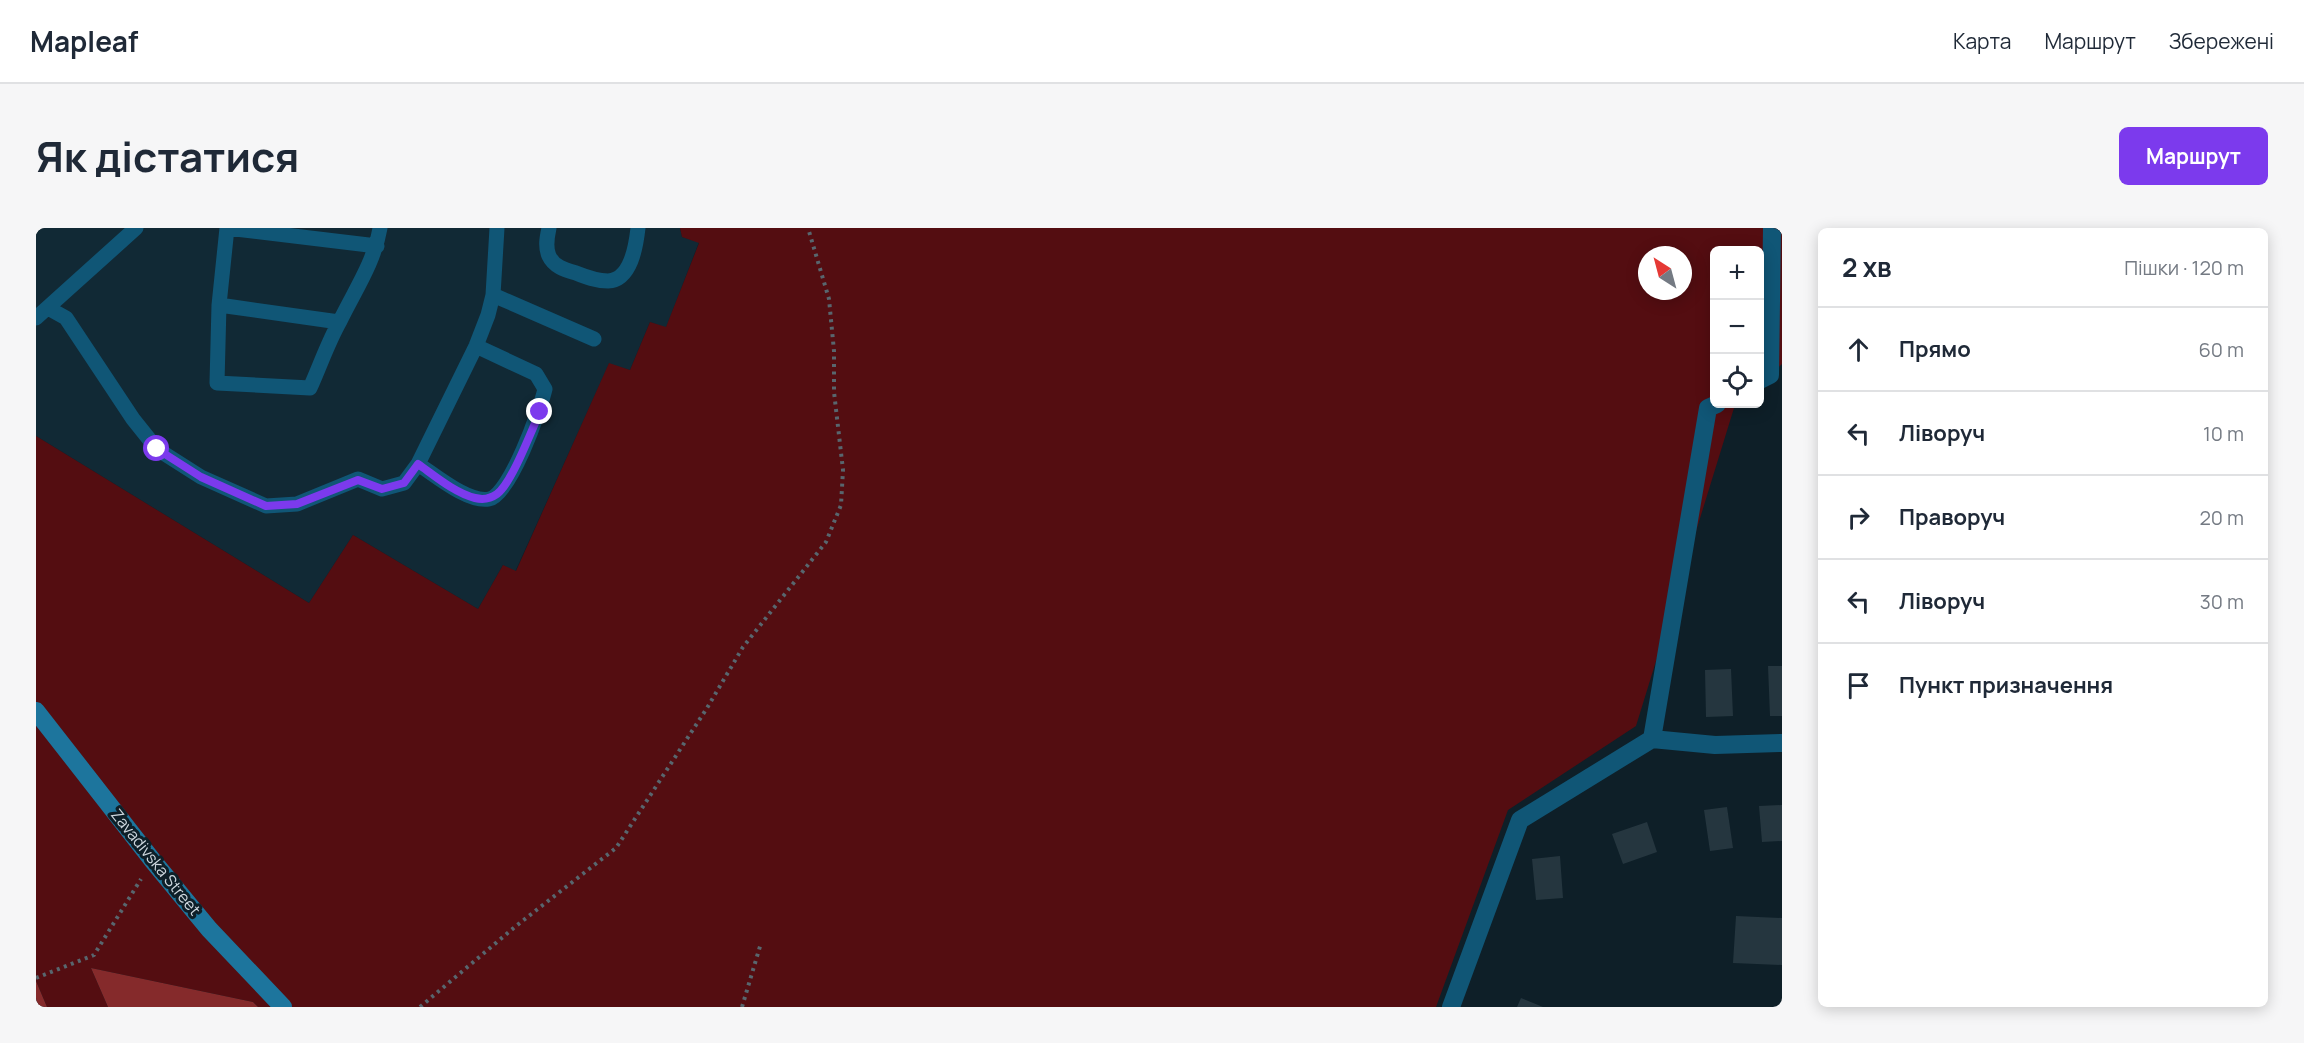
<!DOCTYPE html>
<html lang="uk">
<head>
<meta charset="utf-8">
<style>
	:root { --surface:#fff; --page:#f6f6f7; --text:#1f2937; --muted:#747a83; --line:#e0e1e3; --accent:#7c3aed }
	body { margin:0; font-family:Manrope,sans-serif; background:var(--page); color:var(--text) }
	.controls { position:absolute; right:18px; top:18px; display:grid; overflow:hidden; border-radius:9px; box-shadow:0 3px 15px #0003 }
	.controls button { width:54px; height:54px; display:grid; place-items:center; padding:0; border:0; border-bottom:2px solid var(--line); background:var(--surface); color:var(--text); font:30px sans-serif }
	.compass { position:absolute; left:1602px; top:18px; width:54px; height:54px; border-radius:50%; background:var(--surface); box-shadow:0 3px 15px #0003; rotate:324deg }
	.stop { position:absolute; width:18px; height:18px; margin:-14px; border:4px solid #7c3aed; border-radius:50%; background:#fff }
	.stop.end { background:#7c3aed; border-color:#fff; box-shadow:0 2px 6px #0008 }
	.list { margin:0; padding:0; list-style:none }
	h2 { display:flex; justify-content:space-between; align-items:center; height:78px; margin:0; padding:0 24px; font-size:26px }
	h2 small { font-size:20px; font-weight:400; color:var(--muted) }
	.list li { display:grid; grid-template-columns:39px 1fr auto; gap:18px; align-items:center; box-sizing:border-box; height:84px; padding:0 24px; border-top:2px solid var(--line) }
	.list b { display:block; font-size:22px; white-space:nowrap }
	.list em { font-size:20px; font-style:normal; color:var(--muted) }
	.icon { flex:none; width:33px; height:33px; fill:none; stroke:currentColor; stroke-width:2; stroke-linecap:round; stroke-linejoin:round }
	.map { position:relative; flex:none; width:1746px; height:779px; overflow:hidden; border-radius:9px }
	header { display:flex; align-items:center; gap:36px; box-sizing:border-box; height:84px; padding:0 30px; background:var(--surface); border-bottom:2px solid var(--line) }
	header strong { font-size:28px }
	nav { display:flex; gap:33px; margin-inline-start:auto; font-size:21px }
	.intro { display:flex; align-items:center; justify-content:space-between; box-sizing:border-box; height:144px; padding:0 36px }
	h1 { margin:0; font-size:42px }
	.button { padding:15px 27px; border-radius:9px; background:var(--accent); color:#fff; font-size:21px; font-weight:700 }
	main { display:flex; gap:36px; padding:0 36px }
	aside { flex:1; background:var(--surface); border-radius:9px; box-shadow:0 3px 15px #0003 }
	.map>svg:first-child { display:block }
</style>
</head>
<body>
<header>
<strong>Mapleaf</strong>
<nav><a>Карта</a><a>Маршрут</a><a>Збережені</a></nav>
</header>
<div class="intro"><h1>Як дістатися</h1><a class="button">Маршрут</a></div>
<main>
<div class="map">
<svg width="1746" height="779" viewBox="0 0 1746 779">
	<rect width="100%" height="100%" fill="#0e1f28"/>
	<!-- built -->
	<path fill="#112935" d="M0 0H644L646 9 663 14 630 100 614 94 594 142 573 136 479 344 467 337 442 381 317 307 273 375 0 208Z"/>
	<!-- green -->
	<path fill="#540d11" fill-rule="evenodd" d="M644 0H1746V136L1724 157V22H1678V176H1703L1698 180 1600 498 1472 582 1400 779H222L217 774 55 740 72 779H11L0 753V208L273 375 317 307 442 381 467 337 480 343 573 135 594 142 614 94 630 99 663 15 646 9ZM1611 27H1647V63H1611Z"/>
	<!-- forest -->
	<path fill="#852a2b" d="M55 740 217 774 222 779H72Z
		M0 753 11 779H0Z"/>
	<!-- building -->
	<path fill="#25363f" d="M1732 438H1746V488H1734Z
		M1695 441 1697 488 1670 489 1669 442Z
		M1746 577V613L1726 614 1723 578Z
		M1691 579 1697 620 1674 623 1668 582Z
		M1611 594 1621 624 1587 636 1576 606Z
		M1524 628 1527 670 1500 672 1496 631Z
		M1700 688 1746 690V737L1697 735Z
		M1485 770 1507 779H1481Z"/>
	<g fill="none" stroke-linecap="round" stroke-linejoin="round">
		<!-- path -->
		<path stroke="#58666e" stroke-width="4" stroke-dasharray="3 4.5" stroke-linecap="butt" d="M0 750 58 727 105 651
			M384 779 480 698 580 620 671 480 707 419 790 314 805 277 807 242 798 164V123L793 71 772 0
			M706 779 725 715"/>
		<!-- lane -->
		<path stroke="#105676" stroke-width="15" d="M191 0 183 77 181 155 274 160C284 138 292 114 304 93 319 62 338 35 344 0
			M191 0 341 18
			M513 0C511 9 509 19 513 28 518 39 530 42 540 45 550 49 560 53 572 53 595 52 600 18 602 0
			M457 67 558 111
			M183 77 303 94
			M12 80 30 90 97 191 121 221 165 249 230 278 261 276 322 251 346 261 368 255 382 236 440 118 452 87 457 67 461 0
			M0 90 100 0
			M382 236C399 247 432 275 453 271 474 267 504 182 509 161L500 146 440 118"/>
		<!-- street -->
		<path stroke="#105676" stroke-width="18" d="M1724 152 1734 147 1736 0
			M1616 511 1679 517 1746 515
			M1415 779 1484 592 1616 511 1672 180 1681 176"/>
		<!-- secondary -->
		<path stroke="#1d759d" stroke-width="18" d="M0 483 117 633 173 701 247 779"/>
	</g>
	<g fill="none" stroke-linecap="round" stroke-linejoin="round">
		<!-- route -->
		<path stroke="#7c3aed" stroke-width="8" d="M121 221 165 249 230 278 261 276 322 252 346 261 368 255 382 236C399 248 419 265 439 270 447 272 454 271 461 266 476 255 495 203 504 184"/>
	</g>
	<g text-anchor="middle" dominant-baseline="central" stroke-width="6" stroke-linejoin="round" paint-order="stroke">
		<!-- street labels -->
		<g font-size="16" fill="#cdd7de" stroke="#0e1f28">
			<text transform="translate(120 634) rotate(51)">Zavadivska Street</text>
		</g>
	</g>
</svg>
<div class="controls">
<button>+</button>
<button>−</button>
<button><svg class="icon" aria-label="locate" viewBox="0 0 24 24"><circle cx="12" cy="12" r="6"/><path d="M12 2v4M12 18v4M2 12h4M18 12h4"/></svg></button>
</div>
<svg class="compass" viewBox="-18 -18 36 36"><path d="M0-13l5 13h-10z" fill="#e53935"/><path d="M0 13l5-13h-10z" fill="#747a83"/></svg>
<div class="stop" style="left:121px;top:221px"></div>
<div class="stop end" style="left:504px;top:184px"></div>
</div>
<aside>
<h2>2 хв<small>Пішки · 120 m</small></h2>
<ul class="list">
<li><svg class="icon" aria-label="ahead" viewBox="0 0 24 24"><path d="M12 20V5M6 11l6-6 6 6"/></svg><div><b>Прямо</b></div><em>60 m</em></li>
<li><svg class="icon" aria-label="left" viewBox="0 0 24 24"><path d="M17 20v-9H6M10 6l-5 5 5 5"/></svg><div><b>Ліворуч</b></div><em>10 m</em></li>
<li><svg class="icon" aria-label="right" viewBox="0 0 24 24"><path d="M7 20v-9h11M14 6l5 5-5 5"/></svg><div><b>Праворуч</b></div><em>20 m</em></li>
<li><svg class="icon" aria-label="left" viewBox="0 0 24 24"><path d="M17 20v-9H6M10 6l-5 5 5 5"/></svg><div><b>Ліворуч</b></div><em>30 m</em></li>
<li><svg class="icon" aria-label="arrive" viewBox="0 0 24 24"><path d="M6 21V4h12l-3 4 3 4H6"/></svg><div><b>Пункт призначення</b></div></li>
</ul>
</aside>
</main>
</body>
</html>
